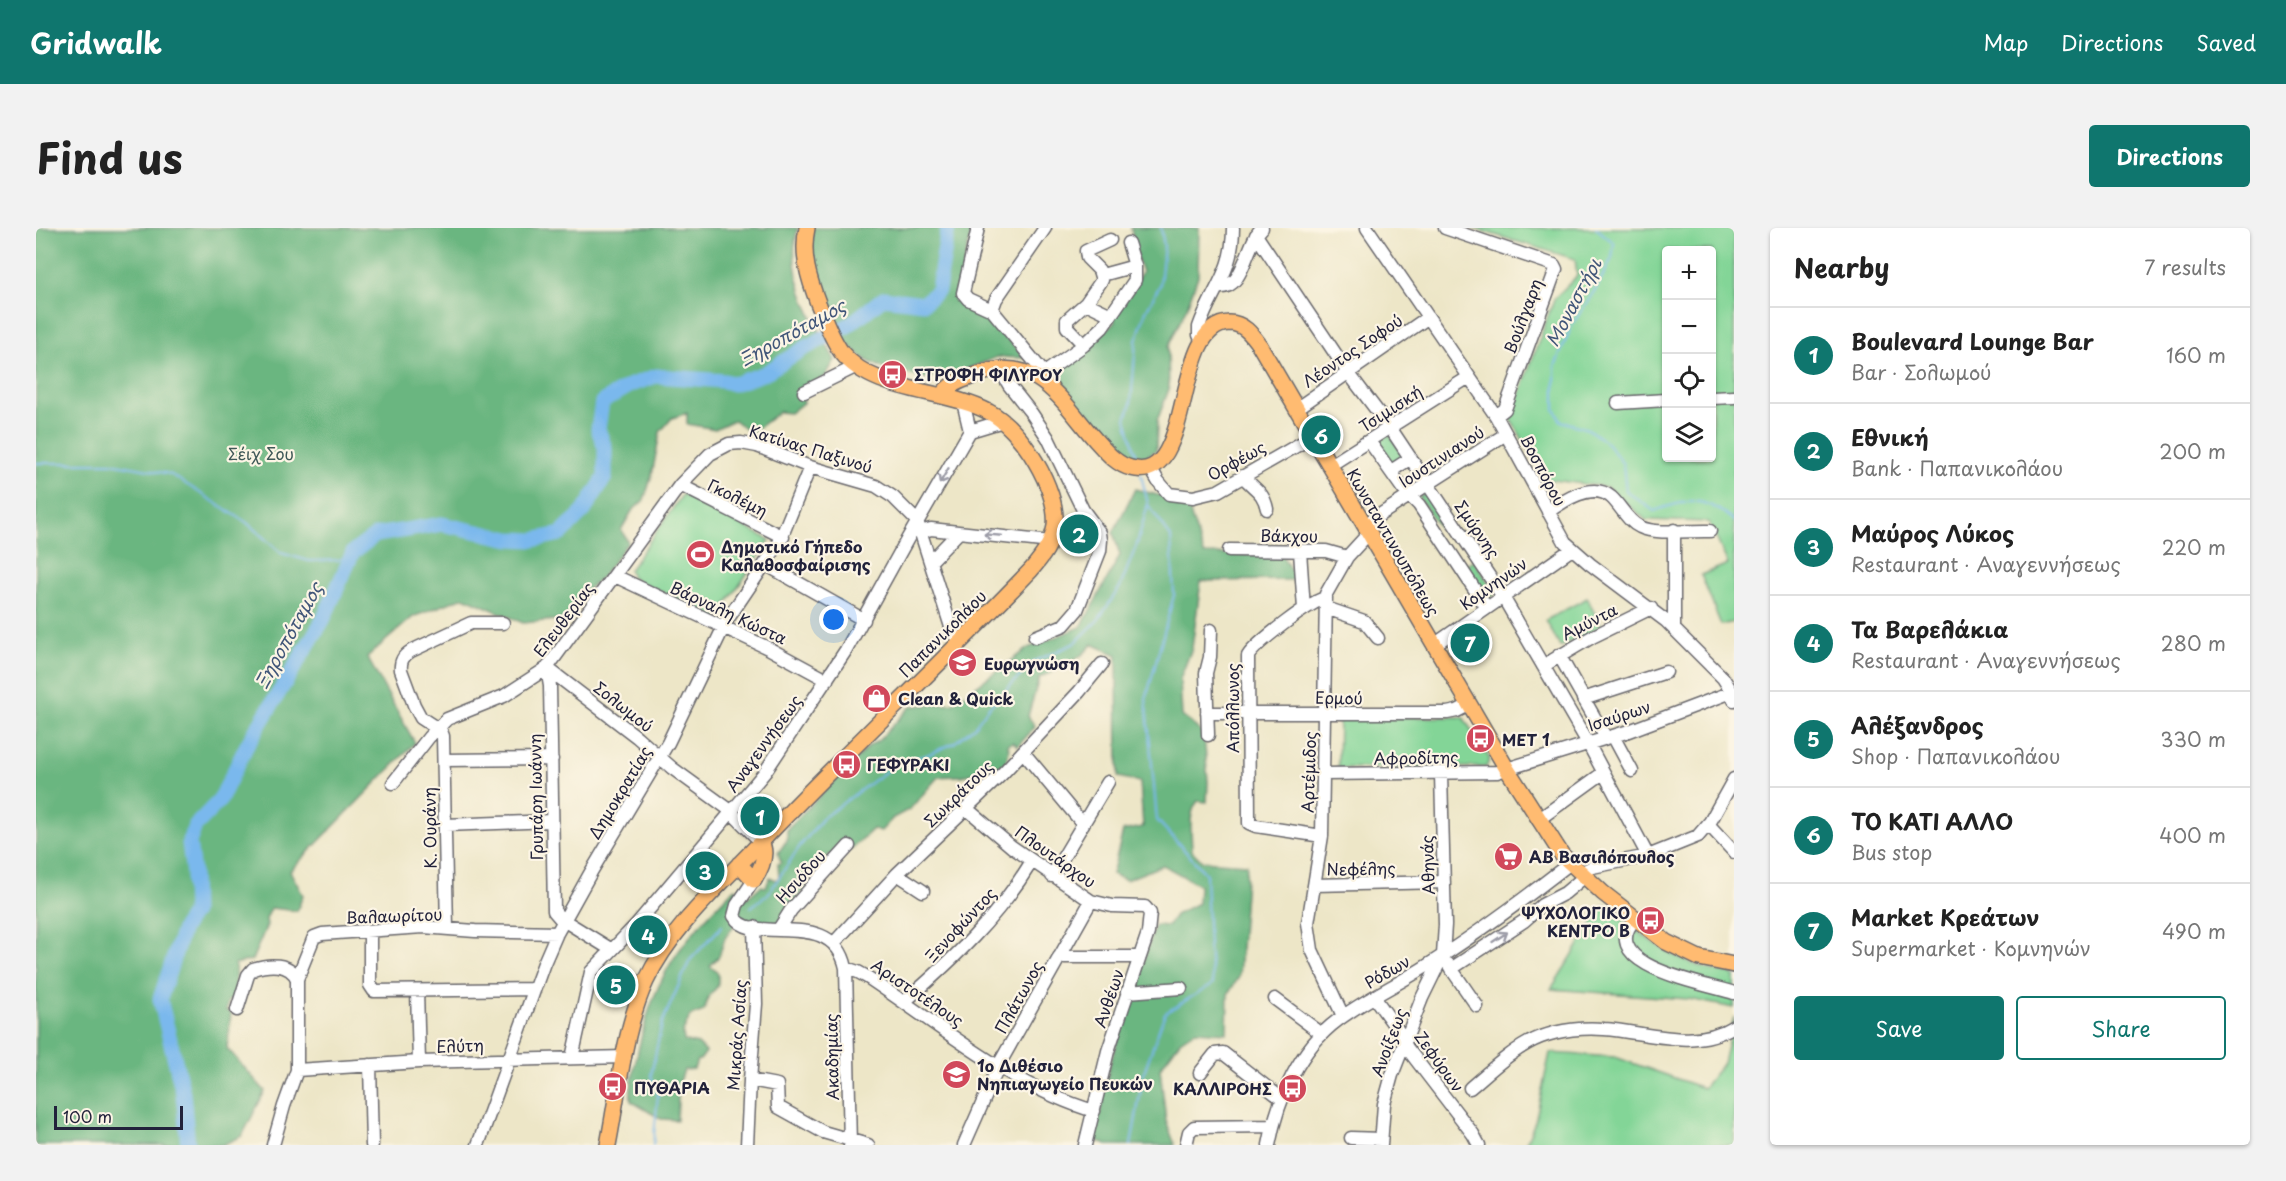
<!DOCTYPE html>
<html lang="en">
<head>
<meta charset="utf-8">
<style>
	:root { --surface:#fff; --page:#f2f2f2; --text:#222; --muted:#767676; --line:#e0e0e0; --accent:#0f766e }
	body { margin:0; font-family:"Playpen Sans",sans-serif; background:var(--page); color:var(--text) }
	.controls { position:absolute; right:18px; top:18px; display:grid; overflow:hidden; border-radius:6px; box-shadow:0 2px 4px #0004 }
	.controls button { width:54px; height:54px; display:grid; place-items:center; padding:0; border:0; border-bottom:2px solid var(--line); background:var(--surface); color:var(--text); font:30px sans-serif }
	.scale { position:absolute; left:18px; bottom:15px; width:129px; box-sizing:border-box; padding-left:6px; border:3px solid #22223b; border-top:0; font-size:16px; line-height:21px; white-space:nowrap; color:#22223b; -webkit-text-stroke:4px #fcf5e5; paint-order:stroke }
	.you { position:absolute; left:798px; top:392px; width:21px; height:21px; margin:-15px; border:4px solid #fff; border-radius:50%; background:#1a73e8; box-shadow:0 0 0 9px #1a73e833 }
	.badge { display:grid; place-items:center; width:39px; height:39px; border-radius:50%; background:var(--accent); color:#fff; font-size:20px; font-weight:700 }
	.pin { position:absolute; translate:-50% -50%; border:3px solid #fff; box-shadow:0 2px 6px #0006 }
	.list { margin:0; padding:0; list-style:none }
	h2 { display:flex; justify-content:space-between; align-items:center; height:78px; margin:0; padding:0 24px; font-size:26px }
	h2 small { font-size:20px; font-weight:400; color:var(--muted) }
	.list li { display:grid; grid-template-columns:39px 1fr auto; gap:18px; align-items:center; box-sizing:border-box; height:96px; padding:0 24px; border-top:2px solid var(--line) }
	.list b { display:block; font-size:22px; white-space:nowrap }
	.list p { margin:0; font-size:20px; white-space:nowrap; color:var(--muted) }
	.list em { font-size:20px; font-style:normal; color:var(--muted) }
	.actions { display:flex; gap:12px; padding:18px 24px }
	.actions a { flex:1; padding:14px 0; border:2px solid var(--accent); border-radius:6px; text-align:center; font-size:21px; color:var(--accent) }
	.actions .main { background:var(--accent); color:#fff }
	.icon { flex:none; width:33px; height:33px; fill:none; stroke:currentColor; stroke-width:2; stroke-linecap:round; stroke-linejoin:round }
	.map { position:relative; flex:none; width:1698px; height:917px; overflow:hidden; border-radius:6px }
	header { display:flex; align-items:center; gap:36px; box-sizing:border-box; height:84px; padding:0 30px; background:var(--accent); color:#fff }
	header strong { font-size:28px }
	nav { display:flex; gap:33px; margin-inline-start:auto; font-size:21px }
	.intro { display:flex; align-items:center; justify-content:space-between; box-sizing:border-box; height:144px; padding:0 36px }
	h1 { margin:0; font-size:42px }
	.button { padding:15px 27px; border-radius:6px; background:var(--accent); color:#fff; font-size:21px; font-weight:700 }
	main { display:flex; gap:36px; padding:0 36px }
	aside { flex:1; background:var(--surface); border-radius:6px; box-shadow:0 2px 4px #0004 }
	.map>svg:first-child { display:block }
</style>
</head>
<body>
<header>
<strong>Gridwalk</strong>
<nav><a>Map</a><a>Directions</a><a>Saved</a></nav>
</header>
<div class="intro"><h1>Find us</h1><a class="button">Directions</a></div>
<main>
<div class="map">
<svg width="1698" height="917" viewBox="0 0 1698 917">
	<rect width="100%" height="100%" fill="#fcf5e5"/>
	<filter id="ink" filterUnits="userSpaceOnUse"><feTurbulence type="fractalNoise" baseFrequency=".0167" numOctaves="2"/><feDisplacementMap in="SourceGraphic" scale="12" xChannelSelector="R" yChannelSelector="G"/><feConvolveMatrix kernelMatrix="1 2 1 2 8 2 1 2 1" color-interpolation-filters="sRGB"/></filter>
	<filter id="wash" filterUnits="userSpaceOnUse"><feTurbulence type="fractalNoise" baseFrequency=".008" numOctaves="4" result="noise"/><feDisplacementMap in="SourceGraphic" scale="24" xChannelSelector="R" yChannelSelector="G"/><feGaussianBlur stdDeviation="1.35" result="paint"/><feColorMatrix in="noise" values="0 0 0 0 0 0 0 0 0 0 0 0 0 0 0 0 0 1.4 0 .05"/><feComposite in="paint" operator="in"/></filter>
	<g filter="url(#wash)">
		<rect width="100%" height="100%" fill="#ede6c7"/>
		<!-- green -->
		<path fill="#83d597" stroke="#527c69" stroke-width="1.5" fill-rule="evenodd" d="M1436 0H1698V394L1685 397 1665 347 1692 336 1673 294 1610 292 1571 259 1509 251 1475 191 1518 71 1541 48 1539 31ZM1630 22H1676V230H1630Z
			M1353 206 1370 229 1356 239 1340 214Z
			M1393 263 1412 293 1403 299 1383 269Z
			M647 266 734 312 681 390 596 350 593 342Z
			M1438 332 1459 365 1451 372 1429 338Z
			M1551 370 1565 398 1524 419 1510 392Z
			M1427 489 1454 531 1450 539 1302 540 1303 490Z
			M1568 677C1610 711 1643 739 1698 747V780L1653 771 1515 761Z
			M1698 789V917H1489L1499 894 1514 825 1579 829 1667 860 1687 835Z"/>
		<!-- forest -->
		<path fill="#6ab680" stroke="#466c5e" stroke-width="1.5" d="M0 0H762C748 45 778 94 799 132L789 149 764 164 768 174 754 185 743 184 715 205 698 192 679 201 651 196V185L636 190 624 204 616 247 608 272 596 283 585 302 592 314 565 350 553 360 530 391 487 395 428 369 377 389 331 429 379 515 254 643 267 667 261 683 235 680 230 691 231 697 216 732 199 736 200 769 192 773 190 782 195 785 191 820 229 863 206 908 186 917H0Z
			M776 0H936L920 72 952 91 990 130 961 129 927 143 891 150 851 142 830 132 810 115 801 101 776 32Z
			M1095 0H1163L1162 48 1151 79 1132 119 1133 161 1121 193 1120 222 1106 232 1089 226 1076 219 1014 147 1079 94 1077 88 1106 44 1099 24Z
			M1099 261 1137 271 1152 279 1168 326 1246 327 1260 352 1165 353 1156 420 1144 451 1146 488 1168 506 1172 554 1171 574 1162 573C1151 586 1156 606 1156 623L1166 633 1211 636 1203 749 1192 766 1191 805 1159 803 1144 813 1124 840 1130 893 1139 917H1071L1056 911 1063 892 1074 836 1119 697 1132 698 1139 687 1162 675 1163 657 1127 637 1090 652 1076 646 1087 603 1107 599 1104 554 1082 549 1081 427 1056 416C1047 431 1019 442 1003 450L992 488 999 499 982 518 977 514 972 516 973 523 969 537 963 539 955 535C929 551 930 547 902 549L874 581 857 590 845 603 837 601C824 613 811 629 793 627L777 643 775 652 740 698 723 697 704 689 689 710 683 728 674 738 682 745V758L673 768 668 783 654 788 647 804 648 813 662 816 670 824 664 832H661L658 841 648 842 643 856 641 892 625 891 595 873C593 857 599 839 602 823 619 745 644 715 699 660L711 670 725 658 730 659 734 649 740 652 743 649 742 636 745 634 742 625 751 612V601L833 518 843 512 875 478 917 475 992 420 1045 399 1084 327 1077 305Z"/>
		<g fill="none" stroke-linecap="round" stroke-linejoin="round">
			<!-- stream -->
			<path stroke="#7ab8ed" stroke-width="2" d="M1560 0 1578 15 1576 30 1561 59 1536 97 1519 138V181L1525 193 1552 201 1572 216 1587 236 1590 263 1618 283C1653 270 1669 268 1698 293
				M1102 233 1090 191 1095 175 1100 113 1110 83 1124 57 1128 18 1125 0
				M0 235H75L134 246 210 294 245 325 273 333 303 332 317 324
				M715 679 732 666 764 618 788 589 863 534 891 527 918 515 939 498 952 480 999 433 1039 415 1062 392 1084 359 1101 316 1112 276 1105 247
				M617 917 622 867 615 847 626 795 654 732 686 698
				M1095 917 1108 844 1129 785 1177 756 1173 720 1170 646 1121 592 1110 471 1138 367 1135 309 1112 277"/>
			<!-- river -->
			<path stroke="#7ab8ed" stroke-width="15" d="M152 917 147 865 124 771 147 701 158 684 157 646 153 614 159 598 184 572 211 517 287 392 317 324 340 307 406 296 474 311 497 312 525 306 548 283 569 249V220L562 201 566 174 595 157 620 148 688 153 698 156 729 145 767 121 813 97 847 70 888 75 902 62 912 0"/>
		</g>
	</g>
	<g filter="url(#ink)">
		<g fill="none" stroke-linecap="round" stroke-linejoin="round">
			<defs>
				<path id="minor" d="M942 0 927 65 932 71 956 82
					M1331 0 1460 188 1529 314 1554 336 1630 393 1687 450 1696 464
					M1409 0 1518 37 1520 41 1469 181 1460 188
					M1220 7 1311 143 1357 204 1467 369 1552 515 1612 628
					M1066 47 1099 38
					M1183 59C1208 62 1210 15 1226 0
					M1050 75 1075 87
					M1166 114 1163 107V99C1176 61 1197 45 1197 0
					M1048 117 1031 99V92L1050 75 1066 52 1063 42 1051 30 1050 23 1074 12
					M963 140 973 157 996 186 1012 210 1047 282 1064 305 1065 312 1064 323 1041 382 1028 397 999 409
					M1008 145 956 82 960 71 1009 0
					M1003 149 1048 117 1066 100 1099 52V38L1092 15
					M768 164 821 138
					M1676 170 1698 169
					M927 174 934 203
					M1582 175 1630 172
					M1260 181 1391 90
					M1333 213 1367 261 1383 277 1451 380
					M1293 238 1433 149
					M1114 239 1122 253 1133 266 1157 269 1182 263 1276 209
					M1355 243 1375 230
					M1207 248C1218 262 1227 262 1231 281
					M644 257 747 309
					M1512 284C1527 273 1556 253 1575 269 1585 278 1591 293 1604 299 1620 307 1655 302 1674 303
					M1328 297 1470 206
					M1638 302V401
					M885 304 895 301 1015 314
					M1193 322 1290 323 1311 329
					M1264 323 1268 381
					M895 333 923 304
					M729 336 828 392
					M579 348 732 420 791 452
					M1290 380 1328 393 1342 410
					M1398 417 1536 321
					M1523 427 1570 510
					M1507 438 1556 409 1615 380
					M511 440 514 458 518 683 524 690 576 722
					M511 440 601 509 636 540 691 580 725 614
					M1547 471 1630 444
					M1171 485H1411L1421 483 1433 477
					M1172 507 1170 445 1174 429 1175 402
					M1577 508 1596 543
					M987 524 1047 596
					M408 532 516 531
					M1288 546 1461 544 1590 504 1696 464 1698 472
					M357 555 393 509 411 491 468 468 511 440 644 257 674 226 693 216 705 215 721 218 774 239 840 258 857 269 881 293 916 402 924 413
					M930 580 976 619 1055 673 1076 678 1109 679 1114 685 1112 705 1072 823 1049 917
					M1502 592 1567 545
					M1672 596 1698 624
					M409 597 516 593
					M1286 608 1220 598 1213 595 1212 428C1219 416 1277 371 1290 370
					M1544 645 1556 639 1612 628 1662 608 1674 594 1698 551
					M861 646 887 663
					M1016 648 1072 554
					M718 652 701 677 698 688C715 720 797 677 810 740L814 917
					M1278 657 1408 654
					M1599 691C1557 738 1672 756 1698 765
					M411 701 407 508 405 503 385 490 378 477 365 442C364 433 367 428 375 423L435 395H467
					M743 701 755 682 813 618
					M334 704V757L338 763 498 761
					M798 715 861 646 966 546 1043 464 1066 436
					M1023 729H1104
					M1412 736 1441 778
					M810 740 822 744 831 749C902 796 976 859 1058 883
					M1415 741 1488 693 1506 677 1529 665 1548 649
					M381 763 383 834
					M1091 764 1145 760
					M1338 769 1363 804 1371 820 1437 906 1443 917
					M1239 771 1286 806
					M868 774C917 732 962 689 996 633
					M201 782 212 747 217 741C232 736 254 734 261 751
					M1307 788 1276 722 1272 695 1286 608 1290 366 1311 329 1333 305
					M536 830 555 744 599 698 729 544 810 422 872 310 934 203 967 193
					M334 837 336 917
					M261 842 383 834 589 829
					M1164 845 1179 826 1187 825 1246 871
					M714 852 741 857 742 879 787 904 832 917
					M1434 860C1455 842 1479 819 1505 809 1524 802 1548 799 1568 801 1612 804 1658 823 1698 798
					M1315 910 1345 911
					M237 917 248 878 261 842V751L278 709 286 706 387 699 439 703 521 705
					M442 917 508 735 521 705 555 644 632 515 691 392 743 315 774 239
					M711 917 714 852 720 776 718 699
					M928 917 965 833 1055 673
					M1150 917 1153 904 1158 899 1237 898
					M1233 917C1242 870 1263 821 1302 792 1330 771 1363 756 1392 737 1441 706 1488 671 1533 636
					M1345 917 1348 876 1356 847 1386 770 1407 727 1409 697 1405 546"/>
				<path id="major" d="M906 168C911 156 929 151 940 147 1003 123 1027 177 1063 216 1072 226 1082 237 1095 240 1160 258 1135 97 1193 95 1208 95 1216 107 1224 118L1471 541 1526 627 1567 665 1630 714 1663 730 1698 737
					M703 636 718 652C725 641 732 626 725 614
					M572 917C582 866 588 800 610 753 635 700 683 658 722 617 811 523 906 435 995 342 1006 329 1016 316 1019 298 1023 262 985 200 953 184 910 161 838 165 806 125 795 110 789 92 782 75 773 51 765 27 771 0"/>
			</defs>
			<!-- minor casing -->
			<use href="#minor" stroke="#69676c" stroke-width="15"/>
			<!-- major casing -->
			<use href="#major" stroke="#69676c" stroke-width="18"/>
			<!-- minor -->
			<use href="#minor" stroke="#fff" stroke-width="12"/>
			<!-- major -->
			<use href="#major" stroke="#ffbb71" stroke-width="15"/>
		</g>
		<!-- one-way arrows -->
		<defs><path id="oneway-shaft" d="M-6 0H5M1.5-3L5.5 0L1.5 3" fill="none" stroke-width="1.6" stroke-linecap="round" stroke-linejoin="round" transform="scale(1.5)"/></defs>
		<g stroke="#9c9ca7">
			<use href="#oneway-shaft" transform="translate(908 248) rotate(120)"/>
			<use href="#oneway-shaft" transform="translate(957 307) rotate(-175)"/>
			<use href="#oneway-shaft" transform="translate(1464 709) rotate(-33)"/>
		</g>
	</g>
	<!-- icons -->
	<defs>
		<symbol id="bus-disc" viewBox="-11 -11 22 22"><circle r="9.5" fill="#d1495b" stroke="#fcf5e5"/><path d="M-5-6H5V4H4V6H2V4H-2V6H-4V4H-5ZM-3.5-4V0h7V-4ZM-3.5 1.2v1.5H-2V1.2ZM2 1.2v1.5H3.5V1.2Z" fill="#fff"/></symbol>
		<symbol id="stadium-disc" viewBox="-11 -11 22 22"><circle r="9.5" fill="#d1495b" stroke="#fcf5e5"/><path d="M0-5a6.5 5 0 1 0 0 10a6.5 5 0 1 0 0-10ZM-3.5-1.8h7v3.6h-7Z" fill="#fff"/></symbol>
		<symbol id="school-disc" viewBox="-11 -11 22 22"><circle r="9.5" fill="#d1495b" stroke="#fcf5e5"/><path d="M0-5L7-2L0 1L-7-2ZM-4 1L0 2.5L4 1V4Q0 6-4 4Z" fill="#fff"/></symbol>
		<symbol id="shop-disc" viewBox="-11 -11 22 22"><circle r="9.5" fill="#d1495b" stroke="#fcf5e5"/><path d="M-5-2.5h2.3a2.7 3.5 0 0 1 5.4 0H5L5.5 6h-11ZM-1.5-2.5h3a1.5 2.3 0 0 0-3 0Z" fill="#fff"/></symbol>
		<symbol id="supermarket-disc" viewBox="-11 -11 22 22"><circle r="9.5" fill="#d1495b" stroke="#fcf5e5"/><path d="M-6-5.5h2.5l.6 2H6L4.5 2H-2.5L-4.4-4H-6ZM-1.5 3.2a1.3 1.3 0 1 0 .1 0ZM3 3.2a1.3 1.3 0 1 0 .1 0Z" fill="#fff"/></symbol>
	</defs>
	<g fill-rule="evenodd">
		<use href="#bus-disc" x="840" y="130" width="33" height="33"/>
		<use href="#stadium-disc" x="648" y="310" width="33" height="33"/>
		<use href="#school-disc" x="910" y="418" width="33" height="33"/>
		<use href="#shop-disc" x="824" y="454" width="33" height="33"/>
		<use href="#bus-disc" x="1428" y="494" width="33" height="33"/>
		<use href="#bus-disc" x="794" y="520" width="33" height="33"/>
		<use href="#supermarket-disc" x="1456" y="612" width="33" height="33"/>
		<use href="#bus-disc" x="1598" y="676" width="33" height="33"/>
		<use href="#school-disc" x="904" y="830" width="33" height="33"/>
		<use href="#bus-disc" x="560" y="842" width="33" height="33"/>
		<use href="#bus-disc" x="1240" y="844" width="33" height="33"/>
	</g>
	<g text-anchor="middle" dominant-baseline="central" stroke-width="4.5" stroke-linejoin="round" paint-order="stroke">
		<!-- street labels -->
		<g font-size="16" fill="#22223b" stroke="#fcf5e5">
			<text transform="translate(1486 88) rotate(-69)">Βούλγαρη</text>
			<text transform="translate(1316 122) rotate(-34)">Λέοντος Σοφού</text>
			<text transform="translate(1354 180) rotate(-33)">Τσιμισκή</text>
			<text transform="translate(775 220) rotate(17)">Κατίνας Παξινού</text>
			<text transform="translate(1405 228) rotate(-33)">Ιουστινιανού</text>
			<text transform="translate(1200 232) rotate(-29)">Ορφέως</text>
			<text transform="translate(1508 242) rotate(62)">Βοσπόρου</text>
			<text transform="translate(702 269) rotate(26)">Γκολέμη</text>
			<text transform="translate(1442 301) rotate(56)">Σμύρνης</text>
			<text transform="translate(1253 307) rotate(1)">Βάκχου</text>
			<text transform="translate(1358 314) rotate(60)">Κωνσταντινουπόλεως</text>
			<text transform="translate(1457 355) rotate(-35)">Κομνηνών</text>
			<text transform="translate(693 384) rotate(25)">Βάρναλη Κώστα</text>
			<text transform="translate(527 391) rotate(-53)">Ελευθερίας</text>
			<text transform="translate(1553 393) rotate(-27)">Αμύντα</text>
			<text transform="translate(906 405) rotate(-45)">Παπανικολάου</text>
			<text transform="translate(1303 469) rotate(1)">Ερμού</text>
			<text transform="translate(588 478) rotate(38)">Σολωμού</text>
			<text transform="translate(1196 480) rotate(-90)">Απόλλωνος</text>
			<text transform="translate(1583 487) rotate(-18)">Ισαύρων</text>
			<text transform="translate(727 515) rotate(-54)">Αναγεννήσεως</text>
			<text transform="translate(1380 529) rotate(-1)">Αφροδίτης</text>
			<text transform="translate(1272 544) rotate(-88)">Αρτέμιδος</text>
			<text transform="translate(583 564) rotate(-59)">Δημοκρατίας</text>
			<text transform="translate(922 565) rotate(-44)">Σωκράτους</text>
			<text transform="translate(499 569) rotate(-91)">Γρυπάρη Ιωάννη</text>
			<text transform="translate(393 600) rotate(-91)">Κ. Ουράνη</text>
			<text transform="translate(1020 628) rotate(35)">Πλουτάρχου</text>
			<text transform="translate(1391 637) rotate(-92)">Αθηνάς</text>
			<text transform="translate(1325 640) rotate(-1)">Νεφέλης</text>
			<text transform="translate(764 648) rotate(-48)">Ησιόδου</text>
			<text transform="translate(358 687) rotate(-2)">Βαλαωρίτου</text>
			<text transform="translate(924 696) rotate(-47)">Ξενοφώντος</text>
			<text transform="translate(1351 743) rotate(-30)">Ρόδων</text>
			<text transform="translate(882 764) rotate(34)">Αριστοτέλους</text>
			<text transform="translate(982 769) rotate(-61)">Πλάτωνος</text>
			<text transform="translate(1072 770) rotate(-71)">Ανθέων</text>
			<text transform="translate(700 807) rotate(-86)">Μικράς Ασίας</text>
			<text transform="translate(1352 814) rotate(-69)">Ανοίξεως</text>
			<text transform="translate(424 817) rotate(-2)">Ελύτη</text>
			<text transform="translate(795 829) rotate(-91)">Ακαδημίας</text>
			<text transform="translate(1404 833) rotate(54)">Ζεφύρων</text>
		</g>
		<!-- poi labels -->
		<g font-size="16" font-weight="bold" fill="#22223b" stroke="#fcf5e5" text-anchor="start">
			<text x="878" y="146">ΣΤΡΟΦΗ ΦΙΛΥΡΟΥ</text>
			<text x="685" y="318">Δημοτικό Γήπεδο<tspan x="685" dy="18">Καλαθοσφαίρισης</tspan></text>
			<text x="948" y="435">Ευρωγνώση</text>
			<text x="862" y="470">Clean &amp; Quick</text>
			<text x="1466" y="511">ΜΕΤ 1</text>
			<text x="831" y="536">ΓΕΦΥΡΑΚΙ</text>
			<text x="1493" y="628">ΑΒ Βασιλόπουλος</text>
			<text x="1594" y="684" text-anchor="end">ΨΥΧΟΛΟΓΙΚΟ<tspan x="1594" dy="18">ΚΕΝΤΡΟ B</tspan></text>
			<text x="941" y="837">1ο Διθέσιο<tspan x="941" dy="18">Νηπιαγωγείο Πευκών</tspan></text>
			<text x="598" y="859">ΠΥΘΑΡΙΑ</text>
			<text x="1236" y="860" text-anchor="end">ΚΑΛΛΙΡΟΗΣ</text>
		</g>
		<!-- park labels -->
		<g font-size="16" fill="#3f5857" stroke="#fcf5e5">
			<text x="225" y="225">Σέιχ Σου</text>
		</g>
		<!-- water labels -->
		<g font-size="18" font-style="italic" fill="#415679" stroke="#fcf5e5">
			<text transform="translate(1537 74) rotate(-62)">Μοναστήρι</text>
			<text transform="translate(756 104) rotate(-29)">Ξηροπόταμος</text>
			<text transform="translate(252 407) rotate(-61)">Ξηροπόταμος</text>
		</g>
	</g>
</svg>
<div class="controls">
<button>+</button>
<button>−</button>
<button><svg class="icon" aria-label="locate" viewBox="0 0 24 24"><circle cx="12" cy="12" r="6"/><path d="M12 2v4M12 18v4M2 12h4M18 12h4"/></svg></button>
<button><svg class="icon" aria-label="layers" viewBox="0 0 24 24"><path d="M12 4l9 5-9 5-9-5zM3 14l9 5 9-5"/></svg></button>
</div>
<div class="scale">100 m</div>
<div class="you"></div>
<div class="pin badge" style="left:724px;top:588px">1</div>
<div class="pin badge" style="left:1043px;top:306px">2</div>
<div class="pin badge" style="left:669px;top:643px">3</div>
<div class="pin badge" style="left:612px;top:707px">4</div>
<div class="pin badge" style="left:580px;top:757px">5</div>
<div class="pin badge" style="left:1285px;top:207px">6</div>
<div class="pin badge" style="left:1434px;top:415px">7</div>
</div>
<aside>
<h2>Nearby<small>7 results</small></h2>
<ul class="list">
<li><span class="badge">1</span><div><b>Boulevard Lounge Bar</b><p>Bar · Σολωμού</p></div><em>160 m</em></li>
<li><span class="badge">2</span><div><b>Εθνική</b><p>Bank · Παπανικολάου</p></div><em>200 m</em></li>
<li><span class="badge">3</span><div><b>Μαύρος Λύκος</b><p>Restaurant · Αναγεννήσεως</p></div><em>220 m</em></li>
<li><span class="badge">4</span><div><b>Τα Βαρελάκια</b><p>Restaurant · Αναγεννήσεως</p></div><em>280 m</em></li>
<li><span class="badge">5</span><div><b>Αλέξανδρος</b><p>Shop · Παπανικολάου</p></div><em>330 m</em></li>
<li><span class="badge">6</span><div><b>ΤΟ ΚΑΤΙ ΑΛΛΟ</b><p>Bus stop</p></div><em>400 m</em></li>
<li><span class="badge">7</span><div><b>Market Κρεάτων</b><p>Supermarket · Κομνηνών</p></div><em>490 m</em></li>
</ul>
<div class="actions"><a class="main">Save</a><a>Share</a></div>
</aside>
</main>
</body>
</html>
